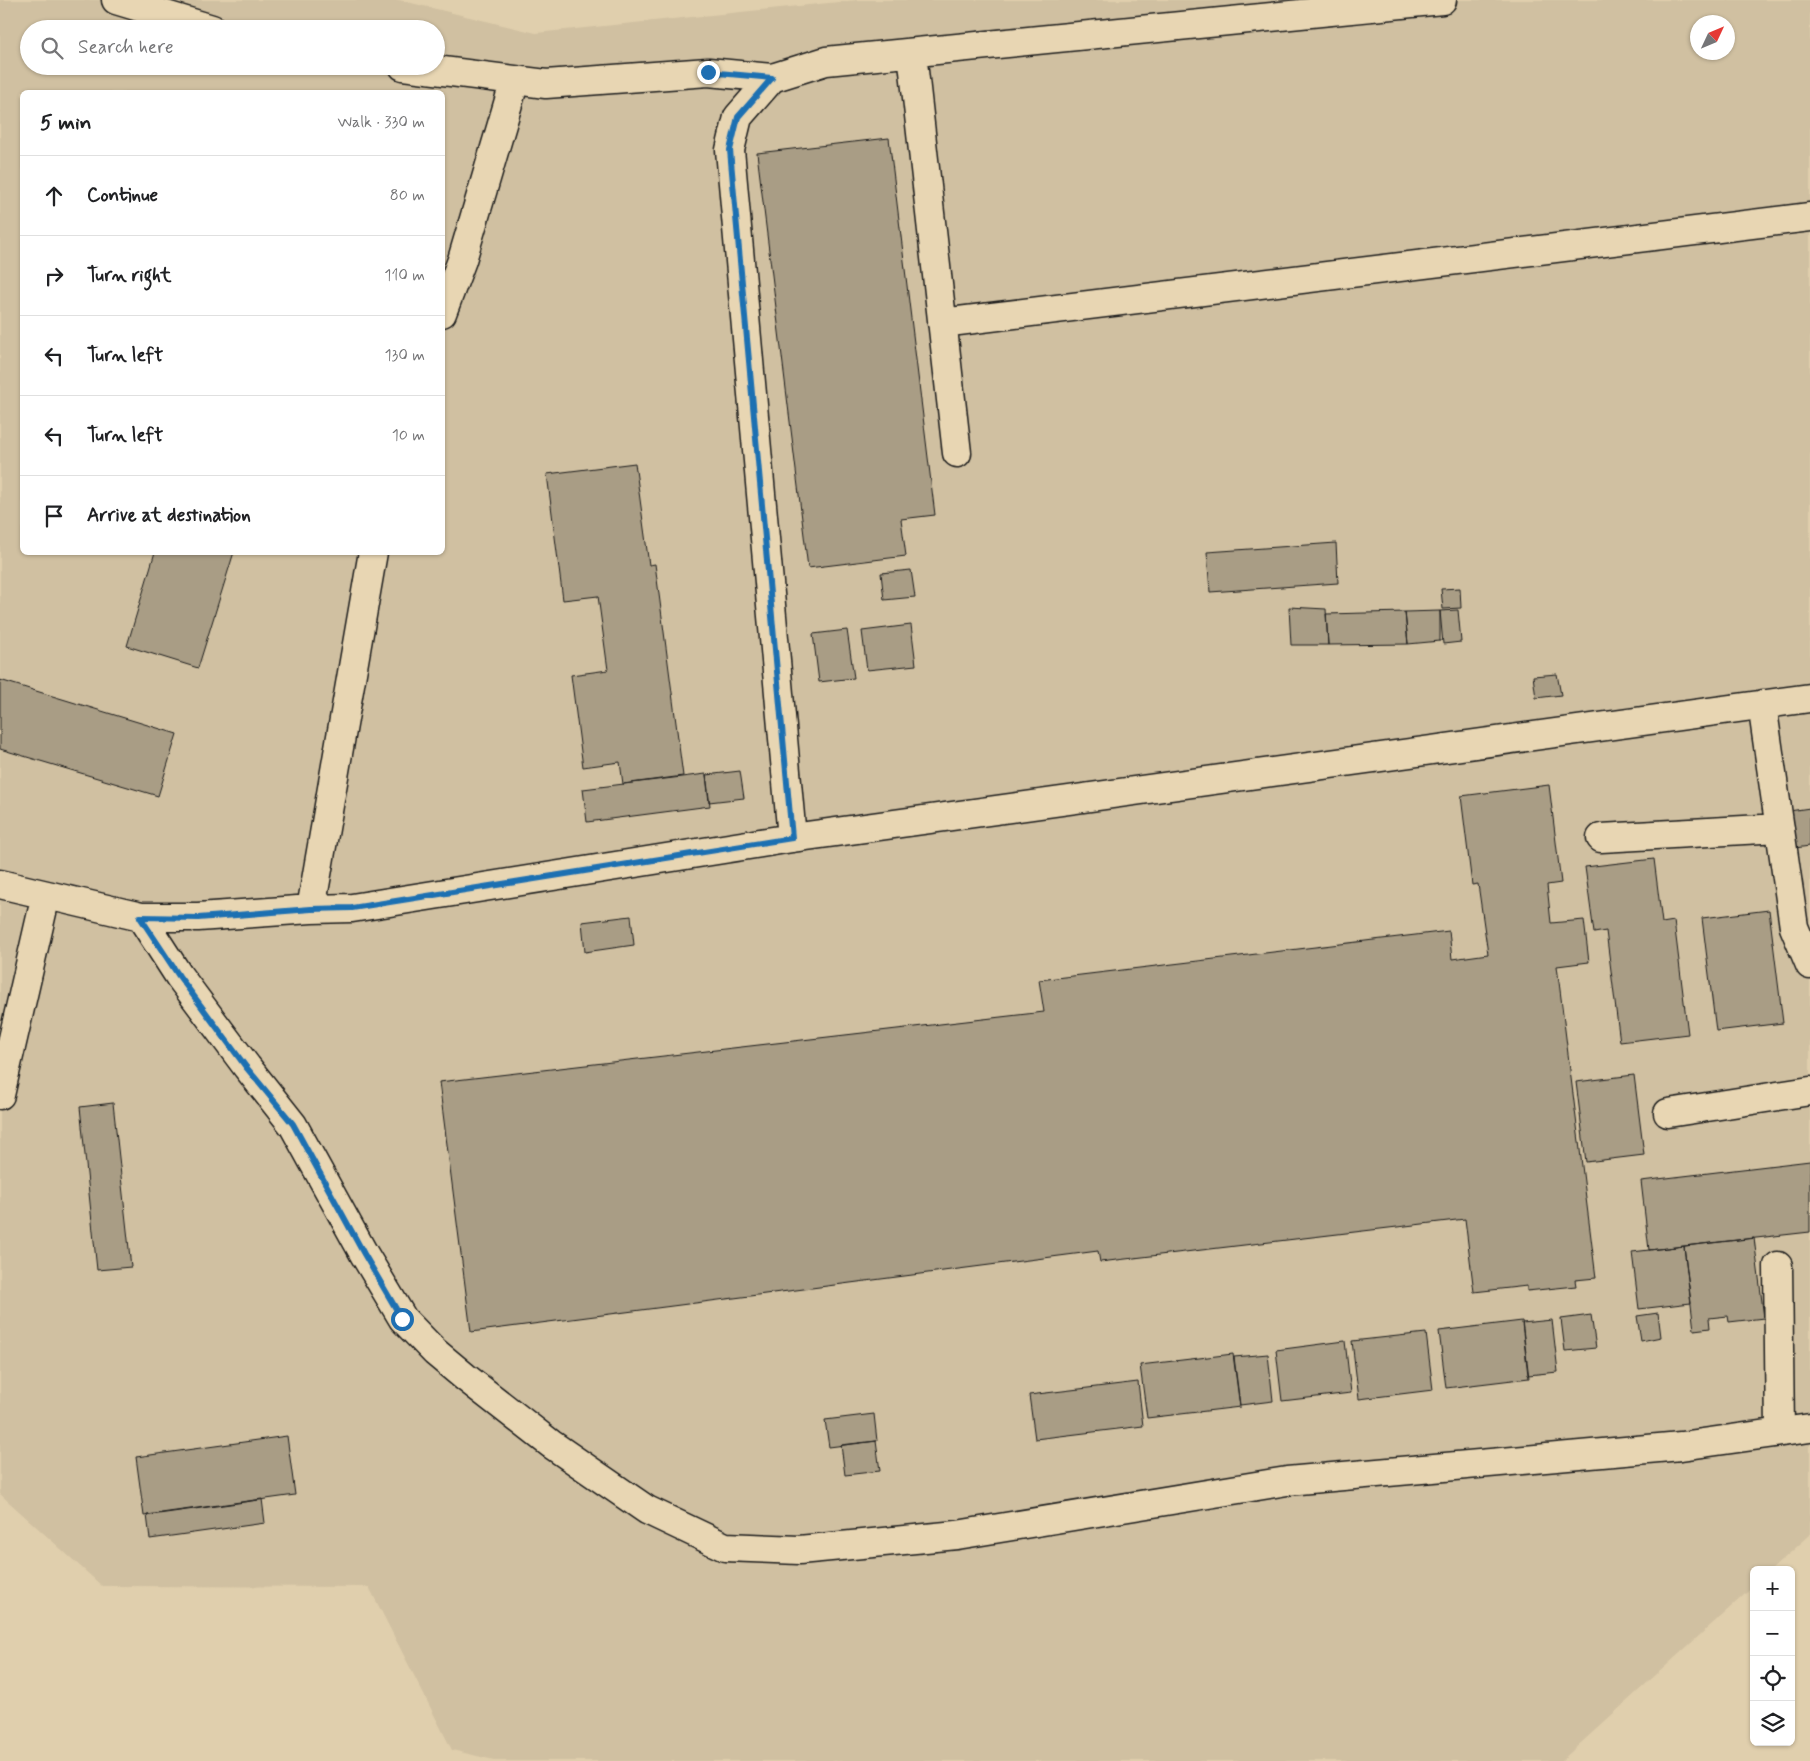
<!DOCTYPE html>
<html lang="en">
<head>
<meta charset="utf-8">
<style>
	:root { --surface:#fff; --page:#f6f6f6; --text:#202124; --muted:#757577; --line:#e0e0e0 }
	body { margin:0; font-family:Mynerve,sans-serif; background:var(--page); color:var(--text) }
	.controls { position:absolute; right:15px; bottom:15px; display:grid; overflow:hidden; border-radius:8px; box-shadow:0 1px 4px #0004 }
	.controls button { width:45px; height:45px; display:grid; place-items:center; padding:0; border:0; border-bottom:1px solid var(--line); background:var(--surface); color:var(--text); font:25px sans-serif }
	.compass { position:absolute; left:1690px; top:15px; width:45px; height:45px; border-radius:50%; background:var(--surface); box-shadow:0 1px 4px #0004; rotate:46deg }
	.stop { position:absolute; width:15px; height:15px; margin:-11px; border:4px solid #1f6fb2; border-radius:50%; background:#fff }
	.stop.end { background:#1f6fb2; border-color:#fff; box-shadow:0 1px 5px #0008 }
	.list { margin:0; padding:0; list-style:none }
	h2 { display:flex; justify-content:space-between; align-items:center; height:65px; margin:0; padding:0 20px; font-size:21px }
	h2 small { font-size:16px; font-weight:400; color:var(--muted) }
	.list li { display:grid; grid-template-columns:32px 1fr auto; gap:15px; align-items:center; box-sizing:border-box; height:80px; padding:0 20px; border-top:1px solid var(--line) }
	.list b { display:block; font-size:19px; white-space:nowrap }
	.list em { font-size:16px; font-style:normal; color:var(--muted) }
	.icon { flex:none; width:28px; height:28px; fill:none; stroke:currentColor; stroke-width:2; stroke-linecap:round; stroke-linejoin:round }
	.map { position:relative; flex:none; width:1810px; height:1761px; overflow:hidden }
	.search { position:absolute; background:var(--surface); box-shadow:0 1px 4px #0004; left:20px; top:20px; width:425px; height:55px; display:flex; align-items:center; gap:12px; box-sizing:border-box; padding:0 18px; border-radius:28px; color:var(--muted); font-size:19px }
	.panel { position:absolute; background:var(--surface); box-shadow:0 1px 4px #0004; left:20px; top:90px; width:425px; height:465px; border-radius:8px }
	.map>svg:first-child { display:block }
</style>
</head>
<body>
<div class="map">
<svg width="1810" height="1761" viewBox="0 0 1810 1761">
	<rect width="100%" height="100%" fill="#e0cfad"/>
	<filter id="ink" filterUnits="userSpaceOnUse"><feTurbulence type="fractalNoise" baseFrequency=".02" numOctaves="2"/><feDisplacementMap in="SourceGraphic" scale="10" xChannelSelector="R" yChannelSelector="G"/><feConvolveMatrix kernelMatrix="1 2 1 2 8 2 1 2 1" color-interpolation-filters="sRGB"/></filter>
	<g filter="url(#ink)">
		<!-- built -->
		<path fill="#d0c0a1" fill-rule="evenodd" d="M0 0H399L536 33 857 0H1810V1535L1771 1570H1754V1586L1561 1761H498L452 1750 369 1587 102 1586 0 1494ZM1698 22H1728V52H1698ZM29 29H436V66H29ZM22 92H442V552H22Z"/>
		<!-- building -->
		<path fill="#a99d85" stroke="#1c1c1c" d="M889 138 935 515 901 519 906 556 808 568 757 153Z
			M635 463 649 565 655 564 683 776 623 784 620 762 583 767 571 675 608 670 598 596 563 600 547 474Z
			M1336 543 1338 583 1210 592 1207 552Z
			M155 552H234L198 668 127 646Z
			M911 570 915 597 884 600 881 573Z
			M1460 588 1461 608 1443 609 1441 589Z
			M1289 607 1326 609 1328 645H1291Z
			M1458 610 1461 642 1443 644 1440 611Z
			M1440 611V641L1408 644 1405 612Z
			M1405 612 1408 644 1328 645 1326 614Z
			M911 625 916 665 867 670 862 631Z
			M847 630 854 678 819 682 813 634Z
			M1557 674 1561 695 1536 698 1533 676Z
			M0 680 177 734 158 796 0 749Z
			M740 771 744 798 709 802 706 775Z
			M706 774 710 806 587 822 583 789Z
			M1549 785 1561 883 1547 885 1551 923 1584 920 1589 962 1557 966 1596 1278 1575 1280 1576 1286 1527 1291V1286L1474 1292 1465 1219 1100 1262 1098 1251 471 1332 439 1082 1044 1012 1039 980 1449 931 1452 959 1488 954 1478 884 1472 885 1461 796Z
			M1810 808V846L1795 848 1789 811Z
			M1654 859 1662 923 1674 921 1688 1034 1620 1042 1606 931 1594 933 1585 867Z
			M1769 910 1783 1023 1716 1031 1702 918Z
			M631 916 634 945 585 952 582 922Z
			M1634 1075 1644 1155 1586 1162 1576 1082Z
			M113 1103 131 1267 97 1270 80 1107Z
			M1810 1161V1232L1649 1250 1641 1181Z
			M1754 1238 1764 1318 1729 1322 1728 1316 1709 1318 1710 1328 1694 1330 1684 1246Z
			M1684 1246 1691 1303 1639 1309 1632 1252Z
			M1658 1313 1661 1337 1641 1341 1637 1316Z
			M1591 1315 1596 1348 1565 1351 1561 1319Z
			M1552 1320 1558 1372 1528 1375 1522 1323Z
			M1522 1321 1529 1378 1446 1388 1439 1331Z
			M1426 1333 1433 1390 1359 1399 1352 1341Z
			M1345 1341 1351 1393 1282 1401 1276 1350Z
			M1233 1354 1240 1407 1147 1418 1140 1365Z
			M1268 1354 1273 1401 1240 1405 1234 1357Z
			M1138 1382 1143 1426 1035 1439 1029 1395Z
			M874 1414 877 1441 829 1447 825 1420Z
			M287 1436 295 1495 144 1516 136 1457Z
			M876 1441 880 1471 845 1475 841 1445Z
			M262 1499 265 1523 150 1539 147 1515Z"/>
		<g fill="none" stroke-linecap="round" stroke-linejoin="round">
			<defs>
				<path id="minor" d="M116 0 212 29
					M912 53 957 453
					M403 66 546 84 708 72 772 78
					M442 313 462 260 515 80
					M942 323 1810 217
					M1762 704 1794 927 1810 965
					M792 838 730 150 738 117 772 78 826 61 1442 0
					M1601 838 1780 828
					M0 884 141 917H198L311 909 352 908 792 838 1810 698
					M311 909 373 552
					M141 917 179 976 247 1067 293 1125 364 1254 403 1319 435 1352 465 1377 551 1444 647 1510 725 1547 799 1550 957 1535 1287 1481 1681 1446 1810 1428
					M0 1095 46 895
					M1668 1113 1810 1091
					M1778 1266 1780 1432"/>
			</defs>
			<!-- minor casing -->
			<use href="#minor" stroke="#1c1c1c" stroke-width="31"/>
			<!-- minor -->
			<use href="#minor" stroke="#e8d6b3" stroke-width="28"/>
		</g>
	</g>
	<g fill="none" stroke-linecap="round" stroke-linejoin="round" filter="url(#ink)">
		<!-- route -->
		<path stroke="#1f6fb2" stroke-width="6" d="M402 1319 364 1254 293 1124 246 1067 179 976 140 917 198 918 311 909 352 908 792 838 730 150 738 117 772 78 708 72"/>
	</g>
</svg>
<div class="controls">
<button>+</button>
<button>−</button>
<button><svg class="icon" aria-label="locate" viewBox="0 0 24 24"><circle cx="12" cy="12" r="6"/><path d="M12 2v4M12 18v4M2 12h4M18 12h4"/></svg></button>
<button><svg class="icon" aria-label="layers" viewBox="0 0 24 24"><path d="M12 4l9 5-9 5-9-5zM3 14l9 5 9-5"/></svg></button>
</div>
<svg class="compass" viewBox="-18 -18 36 36"><path d="M0-13l5 13h-10z" fill="#e53935"/><path d="M0 13l5-13h-10z" fill="#757577"/></svg>
<div class="stop" style="left:402px;top:1319px"></div>
<div class="stop end" style="left:708px;top:72px"></div>
<div class="search"><svg class="icon" aria-label="search" viewBox="0 0 24 24"><circle cx="10" cy="10" r="6"/><path d="M15 15l6 6"/></svg>Search here</div>
<section class="panel">
<h2>5 min<small>Walk · 330 m</small></h2>
<ul class="list">
<li><svg class="icon" aria-label="ahead" viewBox="0 0 24 24"><path d="M12 20V5M6 11l6-6 6 6"/></svg><div><b>Continue</b></div><em>80 m</em></li>
<li><svg class="icon" aria-label="right" viewBox="0 0 24 24"><path d="M7 20v-9h11M14 6l5 5-5 5"/></svg><div><b>Turn right</b></div><em>110 m</em></li>
<li><svg class="icon" aria-label="left" viewBox="0 0 24 24"><path d="M17 20v-9H6M10 6l-5 5 5 5"/></svg><div><b>Turn left</b></div><em>130 m</em></li>
<li><svg class="icon" aria-label="left" viewBox="0 0 24 24"><path d="M17 20v-9H6M10 6l-5 5 5 5"/></svg><div><b>Turn left</b></div><em>10 m</em></li>
<li><svg class="icon" aria-label="arrive" viewBox="0 0 24 24"><path d="M6 21V4h12l-3 4 3 4H6"/></svg><div><b>Arrive at destination</b></div></li>
</ul>
</section>
</div>
</body>
</html>
